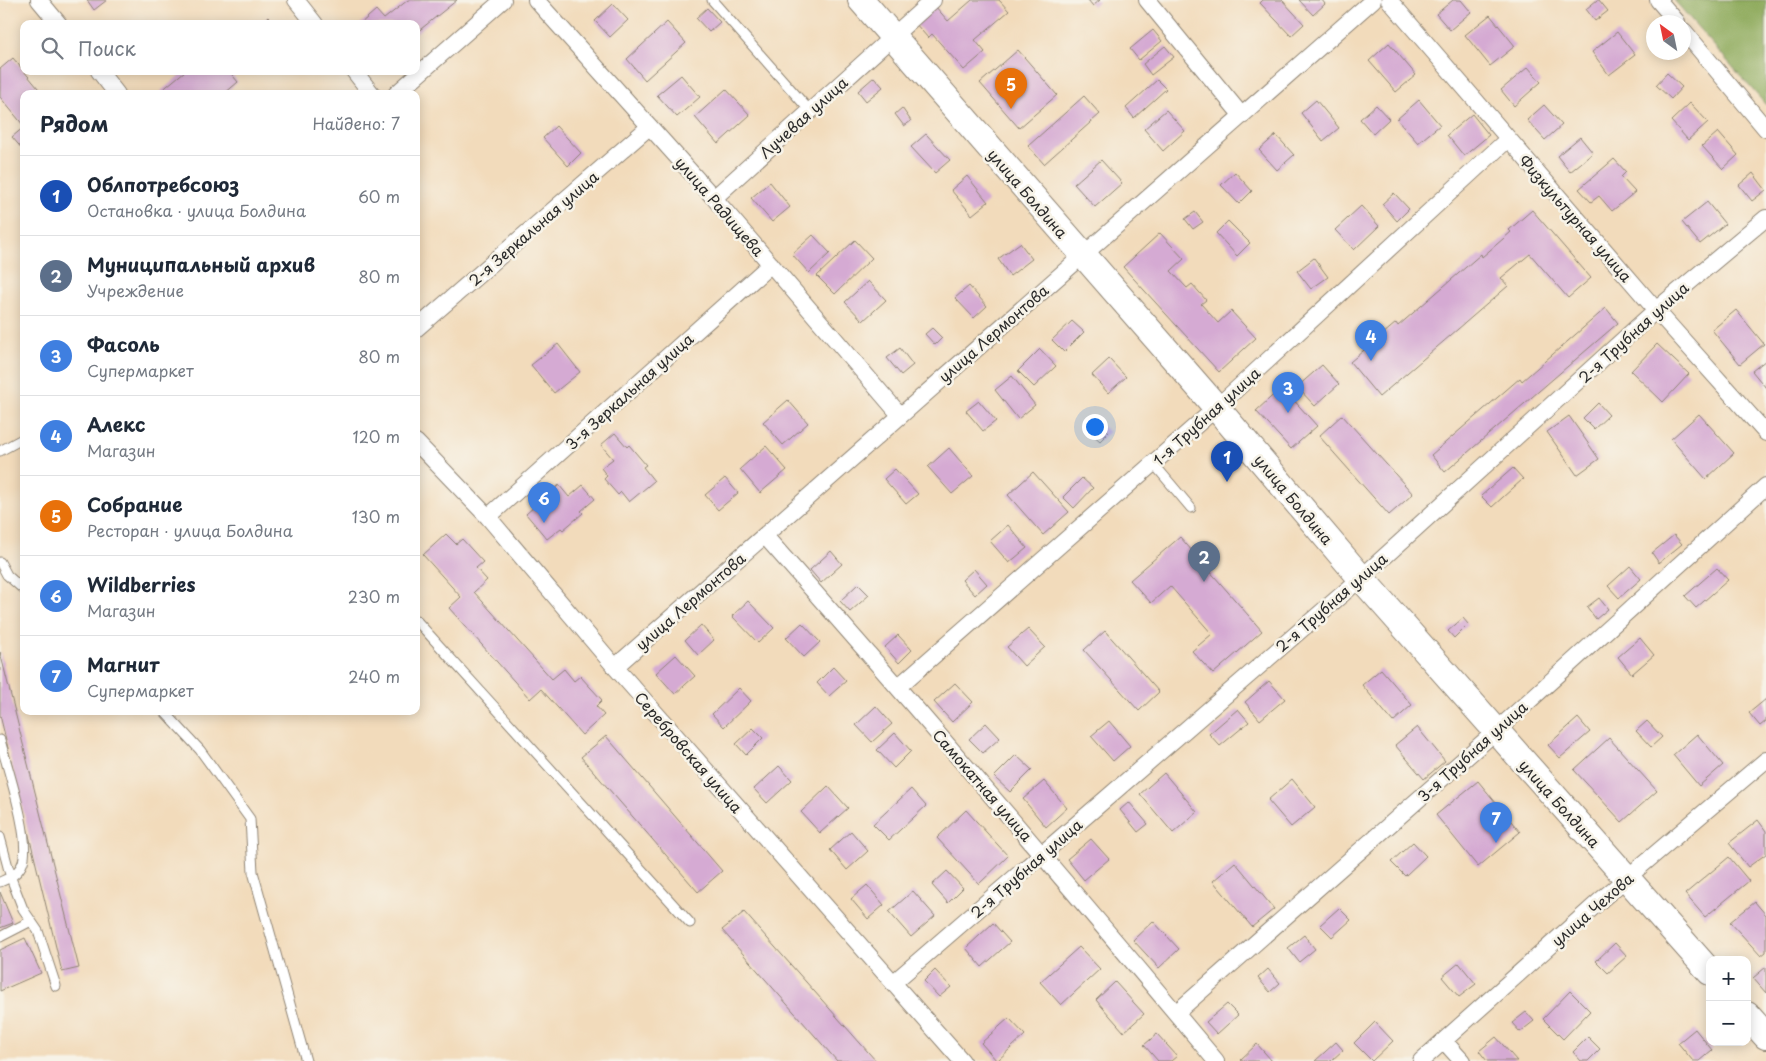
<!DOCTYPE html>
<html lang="ru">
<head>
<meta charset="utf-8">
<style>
	:root { --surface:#fff; --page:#f2f2f3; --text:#1f2937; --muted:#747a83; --line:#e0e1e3; --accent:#ea580c }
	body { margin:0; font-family:"Playpen Sans",sans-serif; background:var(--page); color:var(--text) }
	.controls { position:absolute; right:15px; bottom:15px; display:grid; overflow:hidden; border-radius:10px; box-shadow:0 2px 12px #0003 }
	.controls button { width:45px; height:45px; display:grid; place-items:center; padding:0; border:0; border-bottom:1px solid var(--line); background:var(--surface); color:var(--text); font:25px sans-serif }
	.compass { position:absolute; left:1646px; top:15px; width:45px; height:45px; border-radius:50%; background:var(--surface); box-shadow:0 2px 12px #0003; rotate:327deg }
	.you { position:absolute; left:1094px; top:426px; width:18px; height:18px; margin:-12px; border:4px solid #fff; border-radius:50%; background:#1a73e8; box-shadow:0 0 0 8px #1a73e833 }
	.badge { display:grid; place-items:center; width:32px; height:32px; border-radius:50%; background:var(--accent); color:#fff; font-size:16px; font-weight:700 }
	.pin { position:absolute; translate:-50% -41px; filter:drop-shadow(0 1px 2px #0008) }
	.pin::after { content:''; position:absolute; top:26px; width:18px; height:15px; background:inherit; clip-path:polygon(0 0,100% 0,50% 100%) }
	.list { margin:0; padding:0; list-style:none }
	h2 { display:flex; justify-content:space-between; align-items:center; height:65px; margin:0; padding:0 20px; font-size:21px }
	h2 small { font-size:16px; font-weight:400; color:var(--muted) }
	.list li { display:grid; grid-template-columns:32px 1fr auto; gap:15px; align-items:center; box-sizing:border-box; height:80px; padding:0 20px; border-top:1px solid var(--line) }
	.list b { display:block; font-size:19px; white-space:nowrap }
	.list p { margin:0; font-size:16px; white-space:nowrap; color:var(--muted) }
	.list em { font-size:16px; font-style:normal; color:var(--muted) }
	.icon { flex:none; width:28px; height:28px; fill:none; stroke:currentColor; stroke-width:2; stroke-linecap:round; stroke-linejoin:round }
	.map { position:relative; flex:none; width:1766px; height:1061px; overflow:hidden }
	.search { position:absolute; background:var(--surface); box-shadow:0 2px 12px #0003; left:20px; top:20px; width:400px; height:55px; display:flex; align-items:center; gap:12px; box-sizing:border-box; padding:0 18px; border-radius:10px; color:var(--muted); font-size:19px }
	.panel { position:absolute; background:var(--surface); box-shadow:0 2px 12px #0003; left:20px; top:90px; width:400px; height:625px; border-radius:10px }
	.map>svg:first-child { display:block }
</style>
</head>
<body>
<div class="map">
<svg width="1766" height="1061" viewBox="0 0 1766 1061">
	<rect width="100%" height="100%" fill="#f7f3e8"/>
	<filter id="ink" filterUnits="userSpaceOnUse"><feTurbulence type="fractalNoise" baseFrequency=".02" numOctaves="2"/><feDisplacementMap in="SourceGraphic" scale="10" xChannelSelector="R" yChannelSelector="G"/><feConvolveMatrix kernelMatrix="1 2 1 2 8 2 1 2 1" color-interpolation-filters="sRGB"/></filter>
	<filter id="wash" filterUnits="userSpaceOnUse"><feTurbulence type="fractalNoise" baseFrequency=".0096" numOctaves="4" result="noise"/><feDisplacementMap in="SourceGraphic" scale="20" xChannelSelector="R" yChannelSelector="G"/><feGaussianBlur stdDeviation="1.12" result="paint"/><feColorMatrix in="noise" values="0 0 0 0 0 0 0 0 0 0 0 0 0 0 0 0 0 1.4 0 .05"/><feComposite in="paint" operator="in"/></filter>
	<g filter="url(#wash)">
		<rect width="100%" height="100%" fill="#f2dbbb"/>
		<!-- forest -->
		<path fill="#8fab5d" stroke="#5d6b44" d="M1674 0H1766V105Z"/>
		<g id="blocks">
			<!-- building -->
			<path fill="#d5aad3" d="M87 0H107L94 10Z
				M408 0H457L416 33V24H360L376 10 384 19Z
				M972 0H999L1009 11 975 40 985 52 964 70 932 34 928 38 915 23 935 6 948 21Z
				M1088 0H1100L1093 6Z
				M1263 0H1282L1304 24 1291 36 1260 3Z
				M1299 0H1322L1325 4 1313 15Z
				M1453 0H1461L1471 12 1450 30 1436 14Z
				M1597 0H1599L1608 11 1595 21 1586 9Z
				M613 4 628 20 610 37 595 21Z
				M707 8 720 22 709 32 696 18Z
				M1490 15 1515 46 1490 66 1465 35Z
				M268 17 274 24H259Z
				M667 22 686 43 645 80 627 59Z
				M1153 30 1162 41 1139 60 1130 49Z
				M1617 32 1635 55 1609 75 1592 52Z
				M1389 43 1416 75 1396 92 1369 61Z
				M1165 46 1174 57 1151 75 1143 64Z
				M1018 50 1057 95 1019 128 980 83Z
				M13 58 43 94H24V126L0 97V69Z
				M1528 67 1541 82 1514 106 1501 90Z
				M185 71H229L238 82 224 94H164L161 91Z
				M1667 73 1682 87 1671 99 1656 85Z
				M681 75 700 97 677 117 657 95Z
				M874 77 883 87 866 101 858 91Z
				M1157 80 1166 89 1134 118 1126 108Z
				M726 89 750 115 718 144 695 117Z
				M1084 96 1100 114 1044 164 1028 146Z
				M1316 100 1339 128 1323 141 1301 113Z
				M1419 100 1440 125 1418 143 1397 119Z
				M1690 103 1708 122 1688 140 1671 121Z
				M1376 105 1389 119 1373 134 1360 119Z
				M1544 105 1562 125 1545 140 1527 120Z
				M902 108 911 121 904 126 895 114Z
				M1166 110 1185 131 1163 151 1144 129Z
				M1472 114 1489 135 1464 156 1447 135Z
				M556 126 581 153 568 166 543 138Z
				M24 127V151L12 137Z
				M1718 132 1738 155 1723 169 1702 146Z
				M926 134 950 160 935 173 911 147Z
				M1276 135 1294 155 1277 170 1259 150Z
				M1580 137 1593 153 1570 172 1557 156Z
				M1614 159 1626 172 1621 177 1635 192 1612 211 1599 196 1591 202 1579 189Z
				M1101 160 1122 183 1095 207 1074 184Z
				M1235 172 1252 191 1239 204 1221 185Z
				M1753 173 1766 190 1752 201 1739 185Z
				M967 176 988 202 972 215 951 190Z
				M770 182 790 207 772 222 751 198Z
				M1394 193 1409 209 1397 221 1382 204Z
				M1707 202 1725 224 1700 244 1682 222Z
				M1361 206 1379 226 1354 250 1335 230Z
				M1532 210 1591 278 1568 298 1530 254 1501 278 1508 286 1379 397 1350 362 1396 323 1398 326 1481 254 1482 257 1511 232 1509 230Z
				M1195 212 1203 222 1193 229 1185 219Z
				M1228 221 1250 243 1237 256 1216 233Z
				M1160 233 1184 259 1171 271 1187 288 1192 284 1206 300 1201 304 1218 323 1231 311 1256 338 1219 372 1123 267Z
				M813 235 830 253 809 273 792 254Z
				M855 240 872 258 835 294 817 276Z
				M1020 243 1032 259 1010 276 998 259Z
				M1314 258 1328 277 1311 289 1297 271Z
				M868 281 886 300 863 321 845 302Z
				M969 286 987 306 974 318 955 298Z
				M1606 308 1618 323 1445 472 1431 455 1520 378 1522 381Z
				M1736 310 1764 344 1740 364 1712 330Z
				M1072 321 1084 332 1064 352 1052 340Z
				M932 328 942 338 935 345 925 334Z
				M558 344 580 372 554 393 531 365Z
				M1657 344 1689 374 1663 402 1631 371Z
				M900 348 913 365 901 375 887 358Z
				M1040 349 1056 366 1034 387 1018 371Z
				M1109 359 1126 377 1108 393 1092 375Z
				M1766 360V388L1752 371Z
				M1322 365 1339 384 1315 406 1297 387Z
				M1012 376 1035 405 1018 419 995 390Z
				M1282 387 1317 426 1291 449 1256 411Z
				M788 400 808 423 783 445 763 422Z
				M979 401 996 421 983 431 966 411Z
				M1598 403 1609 415 1594 429 1583 418Z
				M1699 414 1734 453 1706 479 1671 439Z
				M1342 415 1413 494 1389 515 1319 436Z
				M1569 416 1599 459 1577 475 1547 432Z
				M1099 423 1109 432 1100 441 1090 432Z
				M615 433 627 447 629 445 646 465 643 467 654 481 629 502 621 492 618 495 604 479 607 476 601 468 613 459 601 445Z
				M766 446 787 470 760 493 740 469Z
				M949 448 973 476 952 494 928 467Z
				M1513 468 1523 479 1492 507 1481 496Z
				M895 469 918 494 906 504 884 479Z
				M1033 472 1069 512 1043 535 1008 495Z
				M725 478 738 493 718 510 705 495Z
				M1082 478 1093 488 1074 508 1063 497Z
				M559 485 569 497 583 485 595 499 581 511 583 513 563 530 561 528 547 539 526 514 535 506 532 503 549 489 551 492Z
				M1008 525 1027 548 1009 563 990 541Z
				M446 534 456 544 462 539 483 562 476 568 487 580 474 592 552 679 564 669 574 681 580 676 602 700 596 706 604 715 582 735 541 689 530 699 449 608 461 597 423 555Z
				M1674 535 1682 544 1659 563 1652 553Z
				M1180 537 1262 631 1213 674 1192 651 1212 634 1170 586 1151 603 1130 580Z
				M831 551 842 564 821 583 810 570Z
				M1630 566 1641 579 1619 598 1608 586Z
				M1717 568 1728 580 1696 608 1685 596Z
				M974 569 987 584 975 595 962 580Z
				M858 584 869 595 850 612 840 601Z
				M1599 598 1608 609 1596 619 1587 607Z
				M748 601 774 628 758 643 732 616Z
				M1463 618 1468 624 1454 638 1448 631Z
				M802 623 820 642 804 657 786 638Z
				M701 625 714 640 698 655 685 640Z
				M1028 629 1045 647 1024 666 1007 647Z
				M1105 631 1159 692 1139 711 1084 650Z
				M898 635 912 650 899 663 885 647Z
				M1640 638 1654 655 1632 674 1618 657Z
				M0 652 79 968 62 972 0 715Z
				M676 655 695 676 675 694 656 673Z
				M833 667 846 681 829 696 817 683Z
				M1381 669 1412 705 1393 722 1362 685Z
				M1269 681 1285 699 1260 720 1245 702Z
				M955 683 973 702 952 722 934 702Z
				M739 688 751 701 724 727 712 714Z
				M1766 699V721L1760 726 1749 713Z
				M876 706 892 724 872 742 856 725Z
				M1238 709 1249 722 1220 746 1209 734Z
				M1578 718 1590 732 1560 758 1548 745Z
				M1109 721 1130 746 1113 761 1091 736Z
				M1647 721 1662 737 1651 747 1636 731Z
				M986 723 1000 738 983 753 969 739Z
				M1417 727 1445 761 1424 779 1395 745Z
				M753 728 763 738 746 755 736 744Z
				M895 733 911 751 894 768 877 750Z
				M1697 734 1723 765 1699 786 1673 755Z
				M606 736 722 871 698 892 581 757Z
				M1609 738 1657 791 1622 822 1574 770Z
				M1016 755 1032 770 1010 792 994 777Z
				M779 766 792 780 767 803 754 789Z
				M1164 773 1197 812 1173 833 1140 794Z
				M1292 779 1315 807 1291 827 1268 800Z
				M1044 781 1067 808 1046 827 1023 799Z
				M1478 781 1520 832 1478 867 1436 815Z
				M828 786 848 808 820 833 801 812Z
				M911 789 926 806 889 840 873 824Z
				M1129 802 1148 824 1138 832 1120 810Z
				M966 810 1008 856 979 884 937 838Z
				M1758 820 1766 831V854L1748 867 1729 843Z
				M851 831 868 851 847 870 830 850Z
				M1091 839 1109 859 1084 880 1067 859Z
				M1413 842 1426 856 1405 876 1391 862Z
				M1729 857 1749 881 1705 917 1685 894Z
				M1235 862 1274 909 1252 927 1213 881Z
				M947 871 963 888 948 903 932 885Z
				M867 885 884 905 868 919 851 899Z
				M913 891 935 916 911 937 889 912Z
				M0 892 13 923 0 928Z
				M1755 902 1766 915V952L1761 956 1730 922Z
				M1339 908 1351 920 1332 937 1320 925Z
				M744 912 876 1061H837L722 930Z
				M1153 921 1179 949 1159 968 1133 940Z
				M993 923 1010 942 982 967 966 948Z
				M1304 935 1315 949 1299 962 1288 948Z
				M25 938 41 973 0 991V950Z
				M1615 943 1627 956 1608 973 1596 961Z
				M1079 947 1100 969 1061 1005 1040 982Z
				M1459 963 1476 984 1459 997 1442 977Z
				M1766 967V993L1753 978Z
				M1268 969 1280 983 1270 992 1258 978Z
				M935 970 951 987 939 997 924 981Z
				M1115 982 1144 1014 1124 1032 1096 1000Z
				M1570 991 1590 1011 1563 1039 1543 1019Z
				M1227 1004 1238 1015 1217 1034 1206 1022Z
				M1526 1012 1534 1021 1520 1032 1512 1023Z
				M1009 1018 1025 1035 997 1061 981 1043Z
				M1375 1022 1393 1041 1372 1061 1354 1043Z
				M1695 1029 1712 1050 1699 1061H1693L1678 1043Z
				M1157 1034 1177 1056 1171 1061H1158L1144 1045Z
				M1496 1037 1517 1061H1487L1479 1051Z
				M1588 1037 1600 1049 1588 1061H1581L1573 1052Z
				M1336 1042 1343 1050 1331 1061H1315Z
				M1257 1044 1272 1061H1241L1240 1060Z"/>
		</g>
	</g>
	<g filter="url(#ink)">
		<use href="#blocks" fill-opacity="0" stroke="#8e8373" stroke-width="1"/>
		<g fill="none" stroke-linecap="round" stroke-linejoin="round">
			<defs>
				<path id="lane" d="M712 0 810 111
					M0 451 24 438
					M1153 463 1191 508
					M0 562 7 575 24 590
					M416 620 690 923
					M164 711 200 750 250 819 253 872 306 1061
					M0 740C7 767 31 837 23 862 19 873 10 878 0 882
					M0 837 11 878 23 909 38 931 56 986
					M0 937 31 921"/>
				<path id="street" d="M39 0 59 24
					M296 0 315 24
					M536 0 714 198 900 415
					M1147 0 1242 116
					M1389 0 1656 310 1766 433
					M1658 0 1677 22
					M1684 31 1766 129
					M99 71 117 94
					M354 71 372 94
					M396 94 503 0
					M714 198 933 0
					M416 329 649 127
					M416 442 488 517 615 667 962 1061
					M488 517 771 264
					M765 536C918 709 1068 884 1216 1061
					M615 667 1373 0
					M898 687 1216 408 1508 139
					M893 983 1361 578 1656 310 1766 218
					M1176 1013 1496 731 1766 486
					M1444 1041 1462 1061
					M1421 1061 1602 899 1766 760"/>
				<path id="primary" d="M861 0 1204 393 1361 578 1710 972
					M1747 1015 1766 1036"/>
			</defs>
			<!-- lane casing -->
			<use href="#lane" stroke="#8e8373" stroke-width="11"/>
			<!-- street casing -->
			<use href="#street" stroke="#8e8373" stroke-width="18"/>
			<!-- primary casing -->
			<use href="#primary" stroke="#8e8373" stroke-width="28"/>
			<!-- lane -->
			<use href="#lane" stroke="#fff" stroke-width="9"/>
			<!-- street -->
			<use href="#street" stroke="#fff" stroke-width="16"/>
			<!-- primary -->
			<use href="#primary" stroke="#fff" stroke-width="26"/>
		</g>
	</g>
	<g text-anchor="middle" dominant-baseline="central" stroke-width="5" stroke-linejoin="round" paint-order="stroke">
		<!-- street labels -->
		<g font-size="15" fill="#2b2b2b" stroke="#f7f3e8">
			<text transform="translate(803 117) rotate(-42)">Лучевая улица</text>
			<text transform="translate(1028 193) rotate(49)">улица Болдина</text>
			<text transform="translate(720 206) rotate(49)">улица Радищева</text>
			<text transform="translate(1576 218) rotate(49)">Физкультурная улица</text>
			<text transform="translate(533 228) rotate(-41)">2-я Зеркальная улица</text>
			<text transform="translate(1633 332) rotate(-42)">2-я Трубная улица</text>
			<text transform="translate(993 333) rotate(-41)">улица Лермонтова</text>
			<text transform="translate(629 391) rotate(-42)">3-я Зеркальная улица</text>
			<text transform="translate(1206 416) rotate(-42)">1-я Трубная улица</text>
			<text transform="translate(1294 499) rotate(50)">улица Болдина</text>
			<text transform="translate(690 601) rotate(-41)">улица Лермонтова</text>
			<text transform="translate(1331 602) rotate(-41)">2-я Трубная улица</text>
			<text transform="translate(1472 751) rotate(-42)">3-я Трубная улица</text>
			<text transform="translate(689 752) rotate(49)">Серебровская улица</text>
			<text transform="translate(983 785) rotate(49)">Самокатная улица</text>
			<text transform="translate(1560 803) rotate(48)">улица Болдина</text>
			<text transform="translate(1026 868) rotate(-41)">2-я Трубная улица</text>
			<text transform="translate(1592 909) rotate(-41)">улица Чехова</text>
		</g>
	</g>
</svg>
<div class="controls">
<button>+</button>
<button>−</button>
</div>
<svg class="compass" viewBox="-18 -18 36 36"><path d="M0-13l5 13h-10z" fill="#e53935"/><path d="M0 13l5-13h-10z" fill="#747a83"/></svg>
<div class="you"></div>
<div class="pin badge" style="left:1227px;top:482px;background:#1a4fb4">1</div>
<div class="pin badge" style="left:1204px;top:582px;background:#5c6f8a">2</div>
<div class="pin badge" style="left:1288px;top:413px;background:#3f7fe0">3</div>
<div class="pin badge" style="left:1371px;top:361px;background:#3f7fe0">4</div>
<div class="pin badge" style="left:1011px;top:109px;background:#e8710a">5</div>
<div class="pin badge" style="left:544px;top:523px;background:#3f7fe0">6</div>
<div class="pin badge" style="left:1496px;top:843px;background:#3f7fe0">7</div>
<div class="search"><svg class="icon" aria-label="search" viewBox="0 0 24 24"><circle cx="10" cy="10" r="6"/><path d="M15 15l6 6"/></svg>Поиск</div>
<section class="panel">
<h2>Рядом<small>Найдено: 7</small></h2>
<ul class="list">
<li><span class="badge" style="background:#1a4fb4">1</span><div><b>Облпотребсоюз</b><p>Остановка · улица Болдина</p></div><em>60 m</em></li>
<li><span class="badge" style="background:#5c6f8a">2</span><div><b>Муниципальный архив</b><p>Учреждение</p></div><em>80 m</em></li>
<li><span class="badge" style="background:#3f7fe0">3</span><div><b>Фасоль</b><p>Супермаркет</p></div><em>80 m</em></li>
<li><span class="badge" style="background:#3f7fe0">4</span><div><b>Алекс</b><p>Магазин</p></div><em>120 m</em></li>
<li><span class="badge" style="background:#e8710a">5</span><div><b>Собрание</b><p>Ресторан · улица Болдина</p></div><em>130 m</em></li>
<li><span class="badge" style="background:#3f7fe0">6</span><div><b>Wildberries</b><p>Магазин</p></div><em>230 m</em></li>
<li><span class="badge" style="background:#3f7fe0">7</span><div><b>Магнит</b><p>Супермаркет</p></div><em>240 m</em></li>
</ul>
</section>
</div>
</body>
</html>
